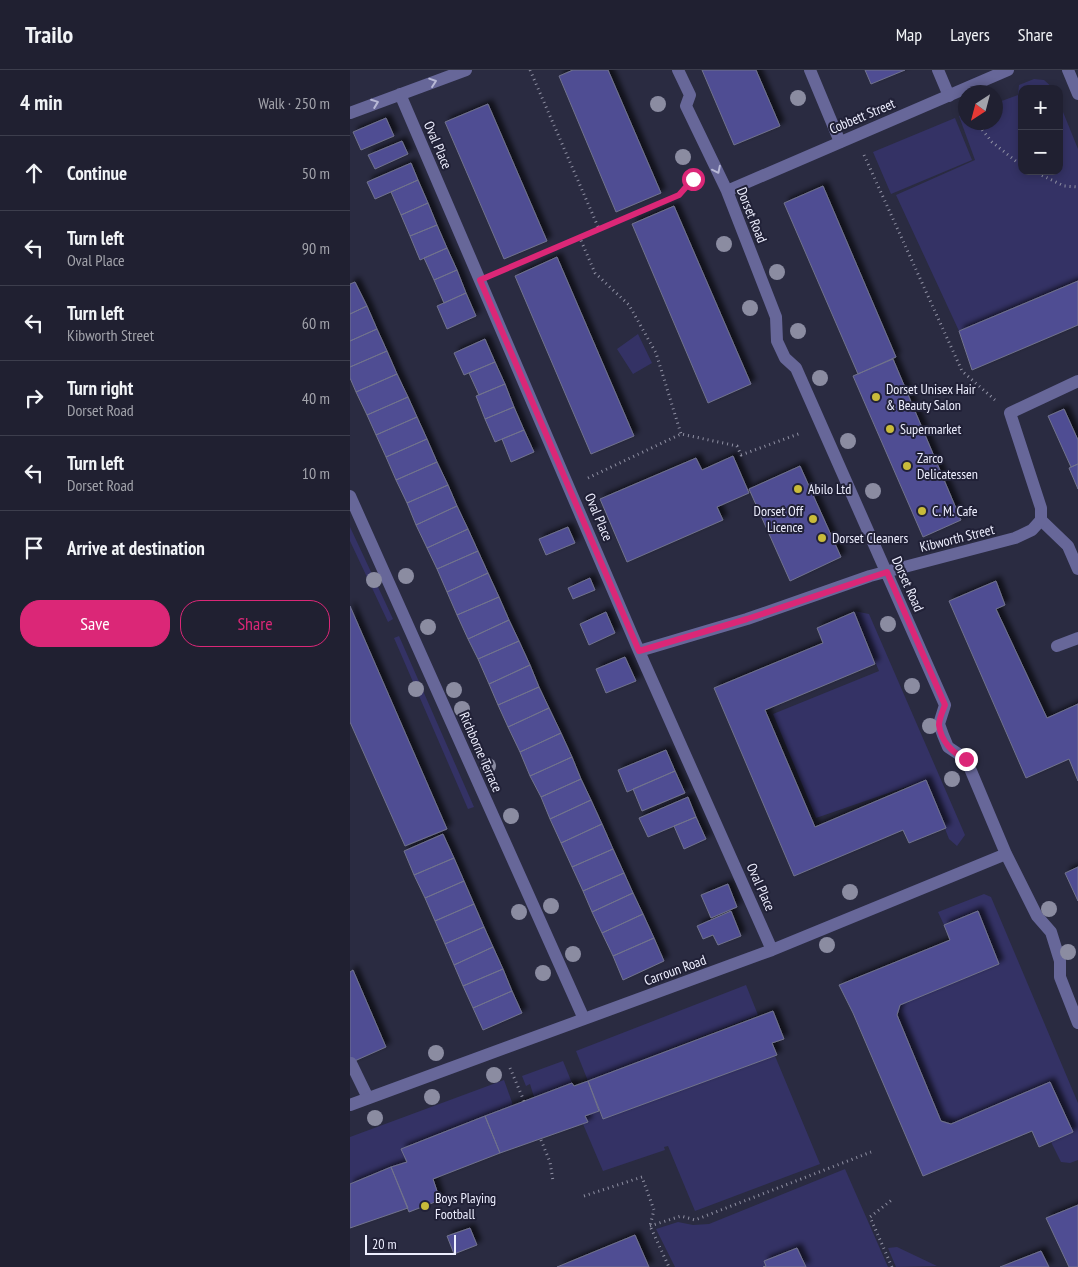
<!DOCTYPE html>
<html lang="en">
<head>
<meta charset="utf-8">
<style>
	:root { --surface:#202031; --page:#282839; --text:#f1f3f6; --muted:#a2a3ab; --line:#3d3e4d; --accent:#db2777 }
	body { margin:0; font-family:"PT Sans Narrow",sans-serif; background:var(--page); color:var(--text) }
	.controls { position:absolute; right:15px; top:15px; display:grid; overflow:hidden; border-radius:10px; box-shadow:0 2px 8px #0003 }
	.controls button { width:45px; height:45px; display:grid; place-items:center; padding:0; border:0; border-bottom:1px solid var(--line); background:var(--surface); color:var(--text); font:25px sans-serif }
	.compass { position:absolute; left:608px; top:15px; width:45px; height:45px; border-radius:50%; background:var(--surface); box-shadow:0 2px 8px #0003; rotate:216deg }
	.scale { position:absolute; left:15px; bottom:12px; width:91px; box-sizing:border-box; padding-left:5px; border:2px solid #edeefe; border-top:0; font-size:14px; line-height:18px; white-space:nowrap; color:#edeefe; -webkit-text-stroke:4px #212137; paint-order:stroke }
	.stop { position:absolute; width:15px; height:15px; margin:-11px; border:4px solid #db2777; border-radius:50%; background:#fff }
	.stop.end { background:#db2777; border-color:#fff; box-shadow:0 1px 5px #0008 }
	.list { margin:0; padding:0; list-style:none }
	h2 { display:flex; justify-content:space-between; align-items:center; height:65px; margin:0; padding:0 20px; font-size:21px }
	h2 small { font-size:16px; font-weight:400; color:var(--muted) }
	.list li { display:grid; grid-template-columns:32px 1fr auto; gap:15px; align-items:center; box-sizing:border-box; height:75px; padding:0 20px; border-top:1px solid var(--line) }
	.list b { display:block; font-size:19px; white-space:nowrap }
	.list p { margin:0; font-size:16px; white-space:nowrap; color:var(--muted) }
	.list em { font-size:16px; font-style:normal; color:var(--muted) }
	.actions { display:flex; gap:10px; padding:15px 20px }
	.actions a { flex:1; padding:11px 0; border:1px solid var(--accent); border-radius:20px; text-align:center; font-size:18px; color:var(--accent) }
	.actions .main { background:var(--accent); color:#fff }
	.icon { flex:none; width:28px; height:28px; fill:none; stroke:currentColor; stroke-width:2; stroke-linecap:round; stroke-linejoin:round }
	.map { position:relative; flex:none; width:728px; height:1197px; overflow:hidden }
	header { display:flex; align-items:center; gap:30px; box-sizing:border-box; height:70px; padding:0 25px; background:var(--surface); border-bottom:1px solid var(--line) }
	header strong { font-size:24px }
	nav { display:flex; gap:28px; margin-inline-start:auto; font-size:18px }
	main { display:flex }
	aside { flex:1; background:var(--surface) }
	.map>svg:first-child { display:block }
</style>
</head>
<body>
<header>
<strong>Trailo</strong>
<nav><a>Map</a><a>Layers</a><a>Share</a></nav>
</header>
<main>
<aside>
<h2>4 min<small>Walk · 250 m</small></h2>
<ul class="list">
<li><svg class="icon" aria-label="ahead" viewBox="0 0 24 24"><path d="M12 20V5M6 11l6-6 6 6"/></svg><div><b>Continue</b></div><em>50 m</em></li>
<li><svg class="icon" aria-label="left" viewBox="0 0 24 24"><path d="M17 20v-9H6M10 6l-5 5 5 5"/></svg><div><b>Turn left</b><p>Oval Place</p></div><em>90 m</em></li>
<li><svg class="icon" aria-label="left" viewBox="0 0 24 24"><path d="M17 20v-9H6M10 6l-5 5 5 5"/></svg><div><b>Turn left</b><p>Kibworth Street</p></div><em>60 m</em></li>
<li><svg class="icon" aria-label="right" viewBox="0 0 24 24"><path d="M7 20v-9h11M14 6l5 5-5 5"/></svg><div><b>Turn right</b><p>Dorset Road</p></div><em>40 m</em></li>
<li><svg class="icon" aria-label="left" viewBox="0 0 24 24"><path d="M17 20v-9H6M10 6l-5 5 5 5"/></svg><div><b>Turn left</b><p>Dorset Road</p></div><em>10 m</em></li>
<li><svg class="icon" aria-label="arrive" viewBox="0 0 24 24"><path d="M6 21V4h12l-3 4 3 4H6"/></svg><div><b>Arrive at destination</b></div></li>
</ul>
<div class="actions"><a class="main">Save</a><a>Share</a></div>
</aside>
<div class="map">
<svg width="728" height="1197" viewBox="0 0 728 1197">
	<defs>
		<filter id="shadow"><feDropShadow dx="4.5" dy="-4.5" stdDeviation="2.5" flood-color="#0009"/></filter>
	</defs>
	<rect width="100%" height="100%" fill="#2a2b41"/>
	<!-- green -->
	<path fill="#343265" d="M684 9 694 10 704 19H672V101H709V32L728 79V211L609 261 546 125 625 90 609 46 615 43 616 52H646V33L668 25 669 15Z
		M605 48 622 90 541 124 523 82Z
		M288 264 302 293 283 304 267 279Z
		M0 457 43 549 38 552 0 471Z
		M504 541 519 544 615 765 607 776 599 769 576 710 466 748 423 644 529 601Z
		M49 566 124 737 118 739 44 568Z
		M634 824 641 827 728 1033V1090L720 1093 711 1092 701 1072 723 1062 601 1054 591 1051 547 945 550 935 649 894 628 841 594 855 588 842Z
		M396 915 408 945 238 1011 226 981Z
		M425 986 470 1094 345 1141 318 1076 314 1077 315 1080 253 1101 233 1054 238 1052 235 1046 249 1041 253 1049Z
		M213 991 222 1013 184 1027 180 1014 176 1016 172 1006Z
		M154 1010 163 1035 52 1079 57 1092 0 1114V1067Z
		M495 1099 538 1197H456L447 1178 414 1191 416 1196 413 1197H325L306 1159 328 1152 343 1155 359 1154Z
		M547 1177 587 1196 546 1197 538 1178Z"/>
	<!-- building -->
	<path fill="#4f4d93" stroke="#71738d" filter="url(#shadow)" d="M223 0H258L311 123 266 142 209 6Z
		M352 0H406L430 56 384 75Z
		M515 0H555L521 14Z
		M138 34 197 171 154 189 95 52Z
		M36 48 44 66 11 80 3 62Z
		M52 71 58 84 25 99 18 85Z
		M61 93 68 110 25 129 17 112Z
		M68 110 78 133 51 145 41 122Z
		M473 116 546 287 508 304 434 133Z
		M78 133 87 155 60 166 51 145Z
		M324 136 401 314 358 333 282 154Z
		M87 155 97 178 70 190 60 166Z
		M97 178 107 200 84 210 74 188Z
		M207 187 284 366 241 384 165 206Z
		M107 200 116 223 94 233 84 210Z
		M728 211V255L622 300 609 261Z
		M5 212 17 236 0 244V214Z
		M116 223 126 246 97 259 87 236Z
		M17 236 27 259 0 271V244Z
		M27 259 37 281 0 297V271Z
		M135 269 145 292 114 305 104 283Z
		M37 281 47 304 6 322 0 308V297Z
		M543 289 611 450 573 467 503 306Z
		M145 292 155 314 129 325 119 303Z
		M47 304 58 327 17 345 6 322Z
		M155 314 164 337 135 349 126 326Z
		M58 327 67 347 26 365 17 345Z
		M164 337 174 360 145 372 135 349Z
		M714 339 728 370V394L721 397 698 346Z
		M67 347 77 369 36 387 26 365Z
		M174 360 184 382 161 392 152 369Z
		M77 369 87 392 46 410 36 387Z
		M383 386 399 423 367 437 373 450 277 492 250 429 346 388 352 400Z
		M87 392 98 415 57 433 46 410Z
		M728 394V419L719 398Z
		M450 396 491 487 440 511 399 419Z
		M98 415 107 436 66 455 57 433Z
		M107 436 118 459 77 478 66 455Z
		M218 457 225 473 196 485 189 469Z
		M118 459 128 481 87 499 77 478Z
		M128 481 138 503 97 522 87 499Z
		M138 503 149 527 107 545 97 522Z
		M240 508 245 520 223 529 218 518Z
		M646 511 655 535 646 539 697 648 728 634V711L719 689 676 708 599 531Z
		M149 527 159 550 118 569 107 545Z
		M0 536 97 759 55 776 0 652Z
		M256 542 265 563 239 575 230 554Z
		M504 542 525 594 415 640 465 757 576 710 596 758 559 773 553 760 444 806 364 618 473 573 467 558Z
		M159 550 169 571 128 589 118 569Z
		M169 571 180 595 139 614 128 589Z
		M275 587 286 611 256 623 246 599Z
		M180 595 189 617 148 635 139 614Z
		M189 617 199 638 158 657 148 635Z
		M199 638 211 663 170 682 158 657Z
		M211 663 222 687 180 706 170 682Z
		M316 680 325 701 277 722 268 700Z
		M222 687 231 709 191 727 180 706Z
		M325 701 335 723 292 741 283 719Z
		M231 709 241 730 200 749 191 727Z
		M338 727 346 747 298 767 289 748Z
		M241 730 252 754 211 773 200 749Z
		M346 747 356 769 334 779 324 756Z
		M252 754 263 779 222 797 211 773Z
		M93 764 104 788 64 805 54 781Z
		M263 779 274 803 233 821 222 797Z
		M104 788 114 811 75 828 64 805Z
		M728 797V831L715 803Z
		M274 803 283 823 242 842 233 821Z
		M114 811 124 834 85 851 75 828Z
		M378 814 387 837 361 848 351 825Z
		M283 823 293 844 252 863 242 842Z
		M124 834 134 857 95 874 85 851Z
		M381 841 391 866 368 875 363 865 353 869 347 856Z
		M628 841 649 894 550 935 547 945 591 1051 601 1054 700 1012 723 1062 689 1077 682 1061 573 1106 503 943 489 915 600 870 594 855Z
		M293 844 304 868 263 886 252 863Z
		M134 857 143 877 104 895 95 874Z
		M304 868 314 891 273 910 263 886Z
		M143 877 153 899 113 916 104 895Z
		M153 899 162 921 123 938 113 916Z
		M3 900 36 977 0 993V902Z
		M162 921 172 943 133 960 123 938Z
		M423 941 434 969 422 973 427 985 253 1049 238 1011Z
		M238 1011 249 1041 235 1046 238 1052 150 1083 135 1046 222 1013 224 1016Z
		M135 1046 150 1083 83 1109 90 1130 59 1142 41 1097 57 1092 51 1079Z
		M41 1097 58 1138 0 1158V1114Z
		M728 1135V1197H719L696 1148Z
		M120 1158 127 1175 104 1184 97 1166Z
		M285 1165 299 1197H207Z
		M447 1178 456 1197H413L416 1196 414 1191Z
		M691 1181 699 1197H650Z"/>
	<g fill="none" stroke-linecap="round" stroke-linejoin="round">
		<!-- path -->
		<path stroke="#9091a4" stroke-width="3" stroke-dasharray="1 4" stroke-linecap="butt" d="M180 0 249 159
			M626 52 642 72 672 96
			M514 85 612 301 645 330
			M683 101 714 116 728 117
			M229 166 245 203 279 235 306 283 331 364
			M149 202 329 125 343 109
			M238 408 331 364 387 376 391 385 451 363
			M160 998 174 1031
			M191 1070 200 1092 203 1111
			M234 1126 292 1107 304 1140 300 1156 319 1197
			M300 1156 331 1146 345 1150 521 1082
			M542 1197 520 1147 543 1129"/>
		<!-- lane -->
		<path stroke="#676799" stroke-width="12" d="M460 0 490 72
			M588 0 599 26
			M691 450 718 476 728 499
			M707 576 728 568
			M1 993 18 1028"/>
		<!-- street -->
		<path stroke="#676799" stroke-width="12" d="M328 0 340 25 336 36 377 121 426 247 427 271 435 288 446 298 595 635 589 654 593 665 598 677 616 689 656 784 687 846 701 862 710 891V907L728 953
			M718 0 728 24
			M50 24 289 581 422 880
			M0 43 116 0
			M377 121 658 0
			M0 426 234 949
			M289 581 397 549 520 506 665 468 682 460 691 450V438L660 343 728 311
			M0 1035 422 880 656 784"/>
	</g>
	<!-- trees -->
	<g fill="#8b8ca1">
		<circle cx="448" cy="28" r="8"/>
		<circle cx="308" cy="34" r="8"/>
		<circle cx="333" cy="87" r="8"/>
		<circle cx="374" cy="174" r="8"/>
		<circle cx="427" cy="202" r="8"/>
		<circle cx="400" cy="238" r="8"/>
		<circle cx="448" cy="261" r="8"/>
		<circle cx="470" cy="308" r="8"/>
		<circle cx="498" cy="371" r="8"/>
		<circle cx="523" cy="421" r="8"/>
		<circle cx="56" cy="506" r="8"/>
		<circle cx="24" cy="510" r="8"/>
		<circle cx="538" cy="554" r="8"/>
		<circle cx="78" cy="557" r="8"/>
		<circle cx="562" cy="616" r="8"/>
		<circle cx="66" cy="619" r="8"/>
		<circle cx="104" cy="620" r="8"/>
		<circle cx="112" cy="639" r="8"/>
		<circle cx="580" cy="656" r="8"/>
		<circle cx="138" cy="696" r="8"/>
		<circle cx="602" cy="709" r="8"/>
		<circle cx="161" cy="746" r="8"/>
		<circle cx="500" cy="822" r="8"/>
		<circle cx="201" cy="836" r="8"/>
		<circle cx="699" cy="839" r="8"/>
		<circle cx="169" cy="842" r="8"/>
		<circle cx="477" cy="875" r="8"/>
		<circle cx="718" cy="882" r="8"/>
		<circle cx="223" cy="884" r="8"/>
		<circle cx="193" cy="903" r="8"/>
		<circle cx="86" cy="983" r="8"/>
		<circle cx="144" cy="1005" r="8"/>
		<circle cx="82" cy="1027" r="8"/>
		<circle cx="25" cy="1048" r="8"/>
	</g>
	<!-- one-way arrows -->
	<defs><path id="oneway-chevron" d="M-2-3.5L2.5 0L-2 3.5" fill="none" stroke-width="1.6" stroke-linecap="round" stroke-linejoin="round" transform="scale(1.25)"/></defs>
	<g stroke="#b7b8d6">
		<use href="#oneway-chevron" transform="translate(83 12) rotate(-19)"/>
		<use href="#oneway-chevron" transform="translate(25 33) rotate(-21)"/>
		<use href="#oneway-chevron" transform="translate(367 100) rotate(64)"/>
	</g>
	<g fill="none" stroke-linecap="round" stroke-linejoin="round">
		<!-- route -->
		<path stroke="#db2777" stroke-width="6" d="M343 109 329 125 130 210 289 581 397 549 537 502 595 635C593 640 589 649 589 655 591 671 602 683 616 689"/>
	</g>
	<!-- markers -->
	<g fill="#c9bb3a" stroke="#212137" stroke-width="2">
		<circle cx="526" cy="327" r="5"/>
		<circle cx="540" cy="359" r="5"/>
		<circle cx="557" cy="396" r="5"/>
		<circle cx="448" cy="419" r="5"/>
		<circle cx="572" cy="441" r="5"/>
		<circle cx="463" cy="449" r="5"/>
		<circle cx="472" cy="468" r="5"/>
		<circle cx="75" cy="1136" r="5"/>
	</g>
	<g text-anchor="middle" dominant-baseline="central" stroke-width="4" stroke-linejoin="round" paint-order="stroke">
		<!-- street labels -->
		<g font-size="14" fill="#edeefe" stroke="#212137">
			<text transform="translate(512 46) rotate(-23)">Cobbett Street</text>
			<text transform="translate(88 75) rotate(67)">Oval Place</text>
			<text transform="translate(402 145) rotate(68)">Dorset Road</text>
			<text transform="translate(249 447) rotate(67)">Oval Place</text>
			<text transform="translate(607 468) rotate(-14)">Kibworth Street</text>
			<text transform="translate(558 514) rotate(66)">Dorset Road</text>
			<text transform="translate(131 682) rotate(66)">Richborne Terrace</text>
			<text transform="translate(411 817) rotate(66)">Oval Place</text>
			<text transform="translate(325 900) rotate(-20)">Carroun Road</text>
		</g>
		<!-- poi labels -->
		<g font-size="14" fill="#edeefe" stroke="#212137" text-anchor="start">
			<text x="536" y="319">Dorset Unisex Hair<tspan x="536" dy="16">&amp; Beauty Salon</tspan></text>
			<text x="550" y="359">Supermarket</text>
			<text x="567" y="388">Zarco<tspan x="567" dy="16">Delicatessen</tspan></text>
			<text x="458" y="419">Abilo Ltd</text>
			<text x="453" y="441" text-anchor="end">Dorset Off<tspan x="453" dy="16">Licence</tspan></text>
			<text x="582" y="441">C. M. Cafe</text>
			<text x="482" y="468">Dorset Cleaners</text>
			<text x="85" y="1128">Boys Playing<tspan x="85" dy="16">Football</tspan></text>
		</g>
	</g>
</svg>
<div class="controls">
<button>+</button>
<button>−</button>
</div>
<svg class="compass" viewBox="-18 -18 36 36"><path d="M0-13l5 13h-10z" fill="#e53935"/><path d="M0 13l5-13h-10z" fill="#a2a3ab"/></svg>
<div class="scale">20 m</div>
<div class="stop" style="left:343px;top:109px"></div>
<div class="stop end" style="left:616px;top:689px"></div>
</div>
</main>
</body>
</html>
